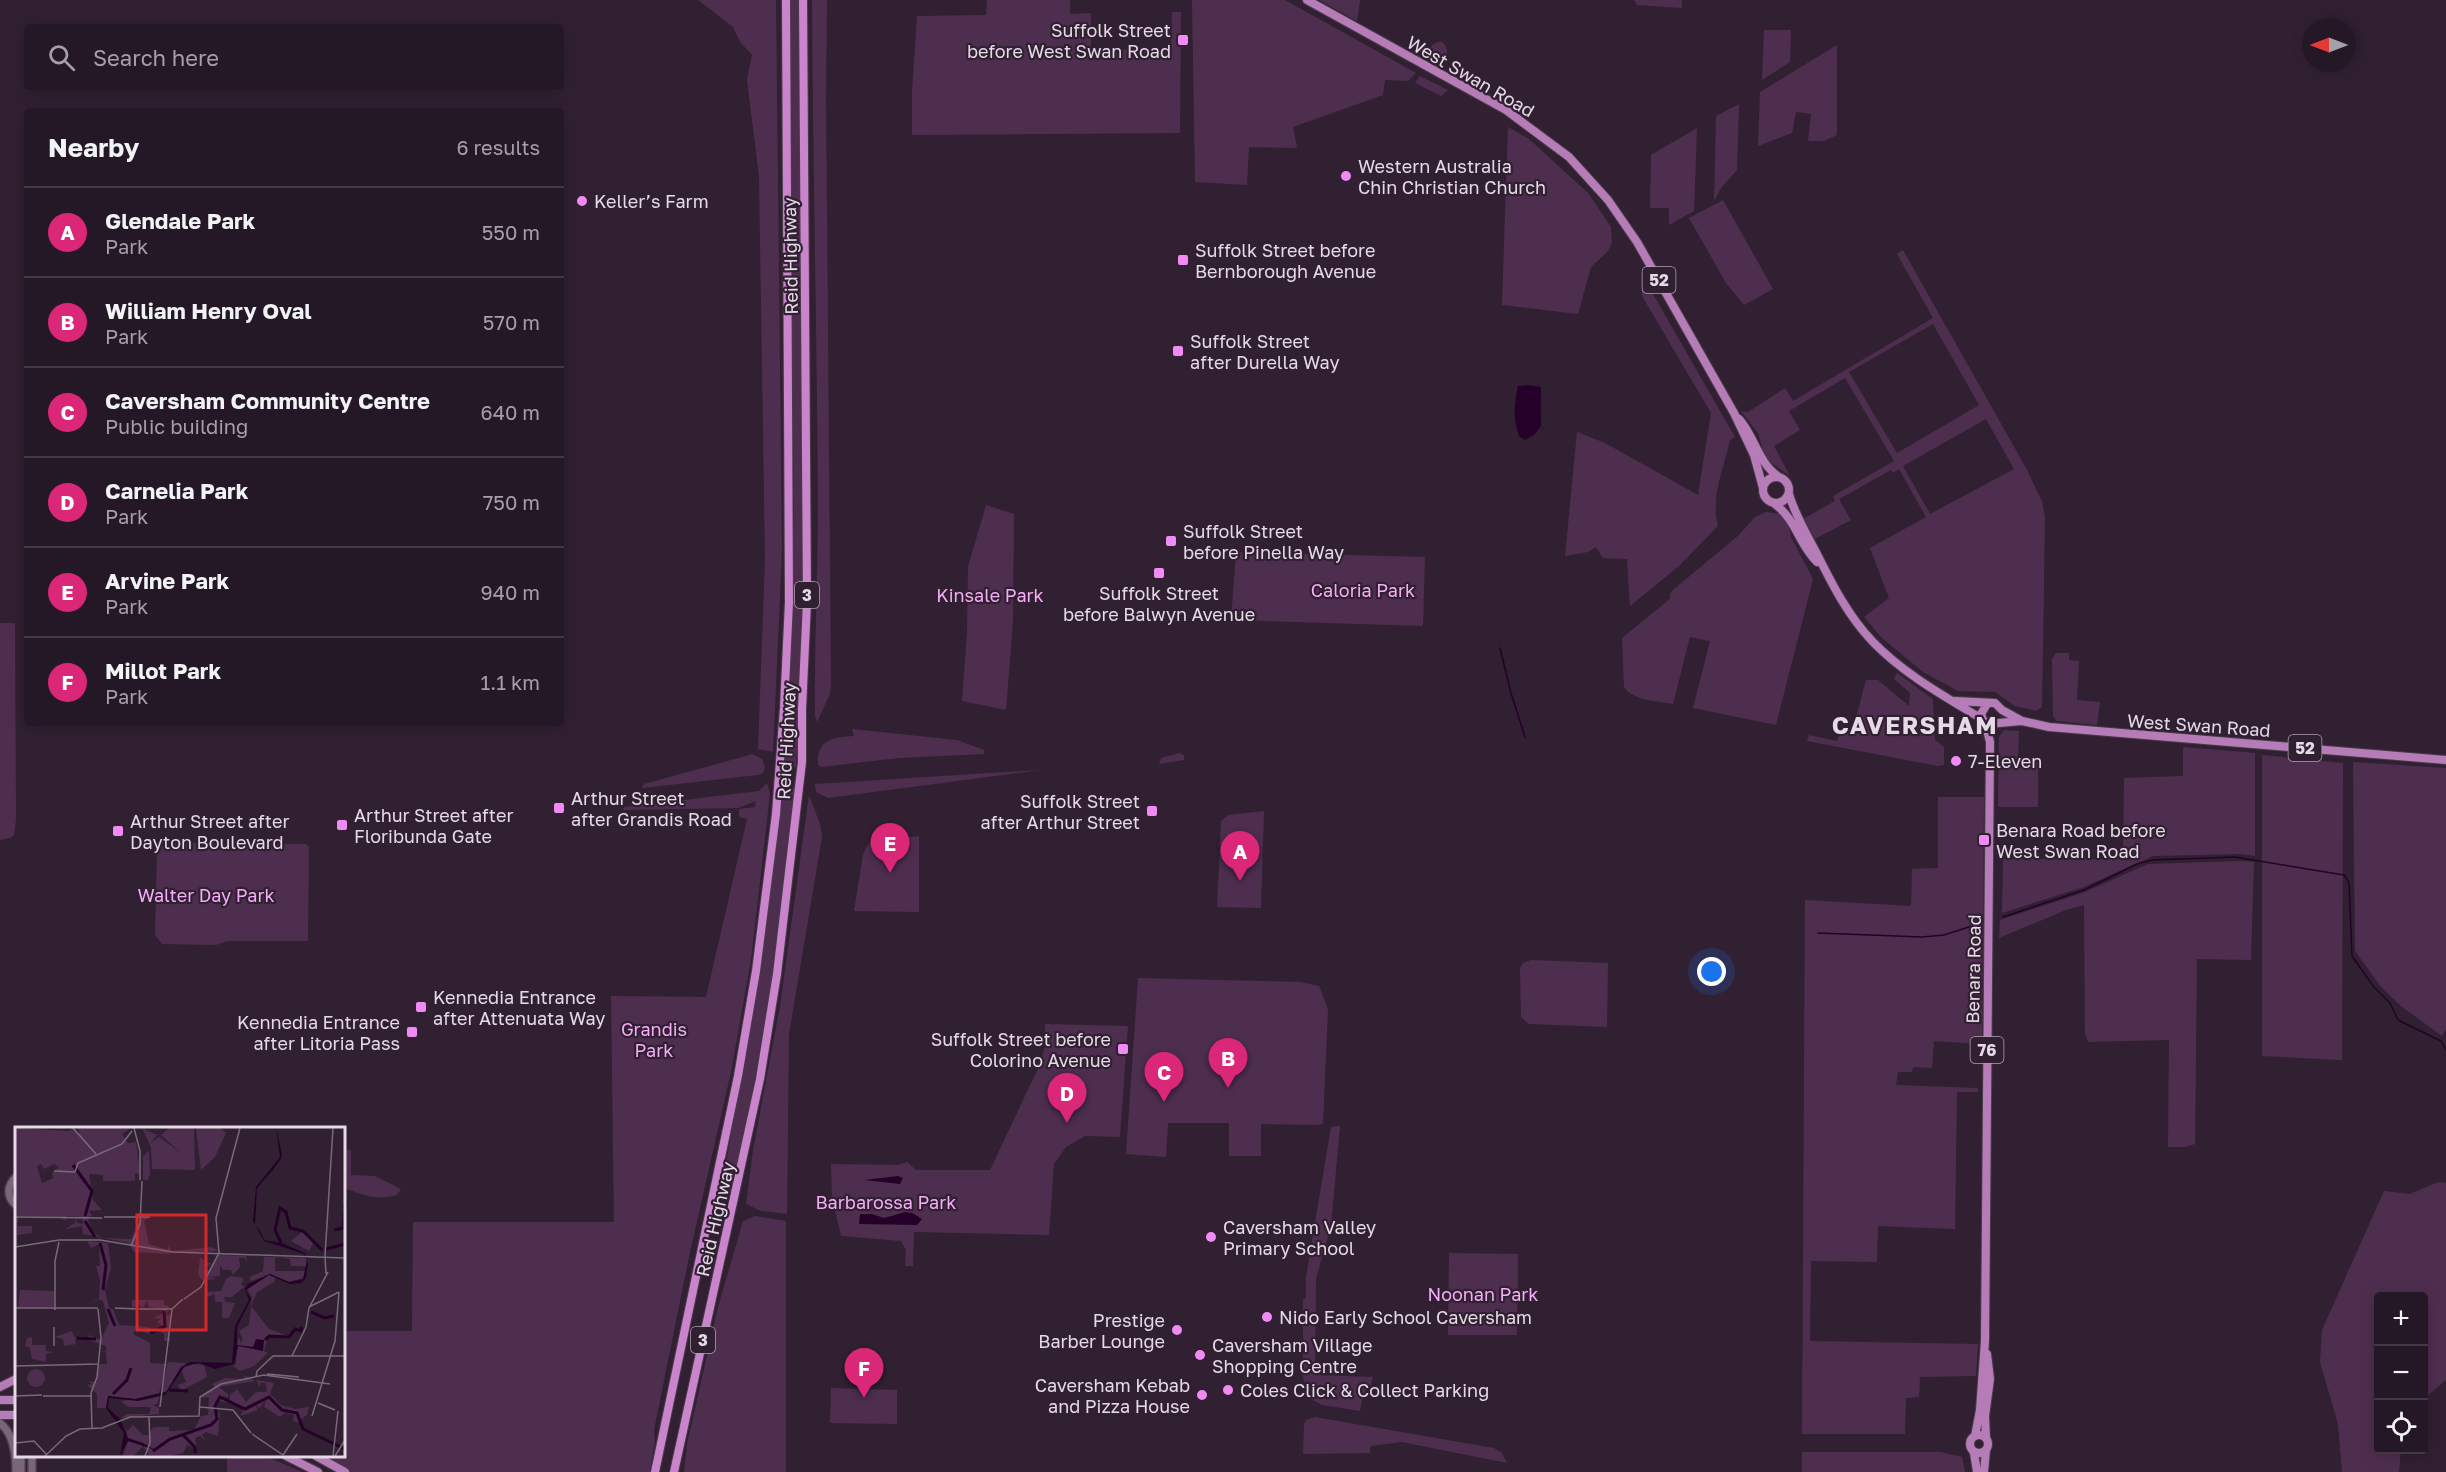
<!DOCTYPE html>
<html lang="en">
<head>
<meta charset="utf-8">
<style>
	:root { --surface:#251826; --page:#2d212e; --text:#f1f3f6; --muted:#a3a0a7; --line:#423743; --accent:#db2777 }
	body { margin:0; font-family:"Golos Text",sans-serif; background:var(--page); color:var(--text) }
	.controls { position:absolute; right:18px; bottom:18px; display:grid; overflow:hidden; border-radius:6px; box-shadow:0 3px 15px #0003 }
	.controls button { width:54px; height:54px; display:grid; place-items:center; padding:0; border:0; border-bottom:2px solid var(--line); background:var(--surface); color:var(--text); font:30px sans-serif }
	.compass { position:absolute; left:2302px; top:18px; width:54px; height:54px; border-radius:50%; background:var(--surface); box-shadow:0 3px 15px #0003; rotate:270deg }
	.you { position:absolute; left:1712px; top:972px; width:21px; height:21px; margin:-15px; border:4px solid #fff; border-radius:50%; background:#1a73e8; box-shadow:0 0 0 9px #1a73e833 }
	.badge { display:grid; place-items:center; width:39px; height:39px; border-radius:50%; background:var(--accent); color:#fff; font-size:20px; font-weight:700 }
	.pin { position:absolute; translate:-50% -50px; filter:drop-shadow(0 2px 3px #0008) }
	.pin::after { content:''; position:absolute; top:32px; width:21px; height:18px; background:inherit; clip-path:polygon(0 0,100% 0,50% 100%) }
	.list { margin:0; padding:0; list-style:none }
	h2 { display:flex; justify-content:space-between; align-items:center; height:78px; margin:0; padding:0 24px; font-size:26px }
	h2 small { font-size:20px; font-weight:400; color:var(--muted) }
	.list li { display:grid; grid-template-columns:39px 1fr auto; gap:18px; align-items:center; box-sizing:border-box; height:90px; padding:0 24px; border-top:2px solid var(--line) }
	.list b { display:block; font-size:22px; white-space:nowrap }
	.list p { margin:0; font-size:20px; white-space:nowrap; color:var(--muted) }
	.list em { font-size:20px; font-style:normal; color:var(--muted) }
	.icon { flex:none; width:33px; height:33px; fill:none; stroke:currentColor; stroke-width:2; stroke-linecap:round; stroke-linejoin:round }
	.map { position:relative; flex:none; width:2446px; height:1472px; overflow:hidden }
	.search { position:absolute; background:var(--surface); box-shadow:0 3px 15px #0003; left:24px; top:24px; width:540px; height:66px; display:flex; align-items:center; gap:15px; box-sizing:border-box; padding:0 21px; border-radius:6px; color:var(--muted); font-size:22px }
	.panel { position:absolute; background:var(--surface); box-shadow:0 3px 15px #0003; left:24px; top:108px; width:540px; height:618px; border-radius:6px }
	.map>svg:first-child { display:block }
</style>
</head>
<body>
<div class="map">
<svg width="2446" height="1472" viewBox="0 0 2446 1472">
	<rect width="100%" height="100%" fill="#312032"/>
	<!-- green -->
	<path fill="#4e2e4f" fill-rule="evenodd" d="M698 0H776L782 551 773 752 758 749 765 560 759 176 747 80 752 55 740 42 733 27Z
		M790 0H799L804 614 802 621 796 767 783 769 788 706 794 516 790 176Z
		M812 0H827L826 99 831 685 830 694 817 722 815 716C814 647 818 577 818 508 817 339 813 169 812 0Z
		M987 0H1070V14L1091 13V50L1171 49 1172 12H1181L1180 133 912 135V90L917 16 986 15Z
		M1192 0H1285L1416 73 1408 81 1385 80 1383 95 1293 127 1297 148 1249 147 1247 185 1195 182Z
		M1319 0H1360L1357 21Z
		M1634 0H1682V8L1637 5Z
		M1764 30H1791L1790 62 1762 80Z
		M1441 41C1450 48 1449 60 1439 64L1427 56 1433 44Z
		M1837 45V135L1824 141H1808L1811 114 1796 112 1792 133 1758 146 1760 92Z
		M1420 76 1448 90 1441 96 1415 83Z
		M1739 104 1737 170 1721 188 1714 201 1716 116Z
		M1508 127 1529 139 1589 194 1611 227 1612 242 1608 251 1591 267 1578 314 1502 305Z
		M1697 128 1694 211 1669 225V208H1650L1651 155Z
		M1723 200 1773 289 1744 305 1726 283 1689 218Z
		M1903 250 2026 468 2042 501 2045 518 2042 707 2036 711 2015 706 1995 692 1958 691 1923 672 1882 638 1864 617 1889 598 1870 548 1926 517 1899 469 1893 473 1891 470 1839 499 1851 520 1815 539 1803 519 1835 501 1833 496 1894 461 1845 378 1789 411 1800 430 1774 446 1790 476 1766 459 1758 433 1741 411 1748 412 1785 388 1793 401 1933 318 1897 254ZM1933 324 1979 405 1897 453 1849 372ZM1986 419 2014 469 1930 514 1903 466Z
		M1646 282 1735 437 1730 440C1724 467 1710 499 1718 526L1679 566 1630 606 1627 559 1603 558 1596 547 1588 552 1565 556 1577 432 1605 443 1698 495 1711 413 1642 296V290Z
		M986 505 1014 514 1013 622 1006 710 962 701 967 633 968 567Z
		M1766 512 1780 514 1789 526 1791 537 1813 579 1776 725 1693 708 1710 641 1690 637 1673 704C1658 701 1634 701 1624 687L1622 638 1670 599V594L1674 589 1739 535 1755 517Z
		M1236 552 1425 557 1423 626 1231 620Z
		M0 623H15L16 819 14 835 10 838 0 840Z
		M2056 653H2069V660L2079 661 2077 700 2100 702 2097 725 2057 721 2053 716 2052 659Z
		M1897 673 1933 699 1935 740 1944 747V765L1938 766 1807 741 1809 735 1837 741 1840 731 1852 732 1866 680H1878L1909 706 1910 693 1894 679Z
		M852 729 957 740 984 750V754L899 758 821 767 818 765C816 740 833 737 854 736Z
		M2004 730 2019 731 2018 762 2038 761V807H1998L1999 737Z
		M2183 747 2255 753V856L2240 854 2153 856 2084 887 2002 913 2003 859H2123L2124 778 2183 776Z
		M1179 753 1184 755V760L1159 764 1161 758Z
		M753 754 762 759 765 767 763 773 758 775 642 788 644 784Z
		M2262 755 2343 763 2342 1060 2262 1056Z
		M2353 762 2446 768V1029L2442 1036 2401 1006 2381 987 2355 951Z
		M1040 770 828 798 816 792 815 784Z
		M767 783 770 794 751 960 731 1072 690 1252 654 1430 655 1442 650 1472H345L315 1456H344V1331H412L413 1222H614L611 996 706 997 747 819 739 817V809L755 807 756 801 738 808 623 810 624 807 759 791Z
		M795 787 772 979 755 1078 731 1197 728 1192 722 1188 766 927 781 789Z
		M809 795 820 824 822 837 789 1034 787 1214 761 1211 746 1204 753 1150 780 1006Z
		M1938 797H1984L1982 1044 1934 1041 1932 1068 1913 1067 1912 1072H1898L1896 1085 1978 1088V1092H1957L1955 1229 1878 1226 1877 1262 1811 1261 1810 1341 1978 1344 1976 1376 1920 1377 1919 1397 1906 1398 1905 1434H1802L1805 900 1911 906 1912 869 1938 868Z
		M1264 811 1261 908 1217 907 1221 821 1228 815Z
		M919 836V912L854 911 863 855 868 844 879 840Z
		M175 843 306 844 309 847 308 941H227L216 945 162 944 155 935 157 852 159 845H175Z
		M2243 861 2254 862 2251 960 2197 959 2195 1144 2185 1147H2168L2169 1040 2088 1042 2085 1034 2084 905 2066 910 1999 938 2000 920 2085 892 2148 864Z
		M1531 960 1608 963 1607 1027 1529 1024 1521 1017 1520 968 1523 963Z
		M1138 978 1300 982 1319 986 1328 1009 1323 1123 1319 1125 1261 1124V1156H1229V1123H1168L1166 1157 1126 1154Z
		M1045 1024 1128 1026 1120 1137 1085 1136 1066 1147 1054 1164 1049 1235 914 1232 913 1266H905L906 1250 901 1241 841 1236 832 1198 831 1164 898 1165 907 1162 916 1170H990L1041 1062 1045 1046Z
		M1340 1126 1331 1226 1316 1278 1315 1375 1373 1377 1370 1388 1363 1394 1360 1411 1322 1405 1309 1398 1301 1370 1303 1368V1299L1306 1298V1277L1331 1127Z
		M344 1150H351V1175L375 1176 401 1189 397 1195C377 1201 363 1195 344 1188Z
		M2438 1182 2446 1183V1380L2424 1399V1296H2378V1450H2401L2399 1472H2342L2338 1424 2320 1362 2322 1330 2384 1191 2410 1194Z
		M755 1216 786 1221V1472H684L687 1444 718 1307 743 1221Z
		M1449 1253 1518 1254 1517 1335H1448Z
		M831 1388 897 1390V1424L830 1423Z
		M1315 1417 1494 1448 1502 1453 1507 1463 1402 1442 1370 1446V1453L1303 1454 1304 1424 1306 1420Z
		M1802 1452H1941L1962 1457 1965 1472H1802Z
		M227 1456H265L302 1472H227Z"/>
	<!-- water -->
	<path fill="#250028" d="M1529 385 1541 387V426L1534 435 1525 440 1519 436C1513 419 1514 404 1518 386Z
		M898 1176 903 1178 900 1184 864 1180Z
		M905 1212 912 1213 922 1219 917 1225 859 1224 860 1214H872L884 1218Z"/>
	<g fill="none" stroke-linecap="round" stroke-linejoin="round">
		<!-- stream -->
		<path stroke="#250028" stroke-width="1.5" d="M1500 648 1511 693 1525 737
			M2003 917 2084 890 2137 864 2152 860 2235 857 2344 875 2349 882 2352 956 2373 986 2390 1003 2398 1020 2441 1041 2446 1050
			M1818 933 1922 937 1944 935 1975 925"/>
		<defs>
			<path id="secondary" d="M16 1177C7 1185 6 1197 16 1205
				M0 1423C14 1434 16 1455 16 1472
				M21 1472V1456
				M32 1472V1456"/>
			<path id="primary" d="M1307 0 1506 110 1569 157 1608 200 1637 242 1734 413 1754 455 1763 488
				M1739 419C1755 437 1758 463 1779 477
				M1763 490a13 13 0 1 1 26 0a13 13 0 1 1-26 0Z
				M1789 494C1795 515 1806 533 1816 552 1832 584 1848 616 1873 642 1904 674 1944 696 1982 719
				M1775 504C1797 521 1798 543 1817 562
				M1955 701 1995 703 2002 710 2022 721 2049 727 2446 760
				M1987 704 1981 714 1983 720 1988 724 2021 721
				M0 1387 16 1379
				M0 1400H16
				M0 1415H16
				M1970 1444a9 9 0 1 1 18 0a9 9 0 1 1-18 0Z
				M1975 1436 1980 1410 1985 1341 1990 742 1985 722
				M1986 1438 1985 1416 1990 1379 1987 1354
				M1974 1453 1977 1472
				M286 1456 318 1472
				M316 1456 345 1472
				M1984 1472 1986 1450"/>
			<path id="trunk" d="M655 1472 738 1076 756 971 776 814 784 708 789 602 786 0
				M674 1472 760 1079 777 974 802 762V709L807 602 803 0"/>
		</defs>
		<!-- secondary casing -->
		<use href="#secondary" stroke="#4a3b4a" stroke-width="10"/>
		<!-- primary casing -->
		<use href="#primary" stroke="#4a3b4a" stroke-width="10"/>
		<!-- trunk casing -->
		<use href="#trunk" stroke="#4a3b4a" stroke-width="10"/>
		<!-- secondary -->
		<use href="#secondary" stroke="#7a657a" stroke-width="7"/>
		<!-- primary -->
		<use href="#primary" stroke="#b57cb7" stroke-width="8"/>
		<!-- trunk -->
		<use href="#trunk" stroke="#c984cc" stroke-width="8"/>
	</g>
	<!-- markers -->
	<g fill="#f08bf5" stroke="#312032" stroke-width="2">
		<rect x="1177" y="34" width="12" height="12" rx="3"/>
		<circle cx="1346" cy="176" r="6"/>
		<circle cx="582" cy="201" r="6"/>
		<rect x="1177" y="254" width="12" height="12" rx="3"/>
		<rect x="1172" y="345" width="12" height="12" rx="3"/>
		<rect x="1165" y="535" width="12" height="12" rx="3"/>
		<rect x="1153" y="567" width="12" height="12" rx="3"/>
		<circle cx="1956" cy="761" r="6"/>
		<rect x="553" y="802" width="12" height="12" rx="3"/>
		<rect x="1146" y="805" width="12" height="12" rx="3"/>
		<rect x="336" y="819" width="12" height="12" rx="3"/>
		<rect x="112" y="825" width="12" height="12" rx="3"/>
		<rect x="1978" y="834" width="12" height="12" rx="3"/>
		<rect x="415" y="1001" width="12" height="12" rx="3"/>
		<rect x="406" y="1026" width="12" height="12" rx="3"/>
		<rect x="1117" y="1043" width="12" height="12" rx="3"/>
		<circle cx="1211" cy="1237" r="6"/>
		<circle cx="1267" cy="1317" r="6"/>
		<circle cx="1177" cy="1330" r="6"/>
		<circle cx="1200" cy="1355" r="6"/>
		<circle cx="1228" cy="1390" r="6"/>
		<circle cx="1202" cy="1395" r="6"/>
	</g>
	<g text-anchor="middle" dominant-baseline="central" stroke-width="4.5" stroke-linejoin="round" paint-order="stroke">
		<!-- shield labels -->
		<g fill="#312032" stroke="#b0a2b0" stroke-width="1.5">
			<rect x="1642.5" y="267" width="33" height="26" rx="4.5"/>
			<rect x="795" y="582" width="24" height="26" rx="4.5"/>
			<rect x="2288.5" y="735" width="33" height="26" rx="4.5"/>
			<rect x="1970.5" y="1037" width="33" height="26" rx="4.5"/>
			<rect x="691" y="1327" width="24" height="26" rx="4.5"/>
		</g>
		<g font-size="16" font-weight="bold" fill="#e6dae6">
			<text x="1659" y="280">52</text>
			<text x="807" y="595">3</text>
			<text x="2305" y="748">52</text>
			<text x="1987" y="1050">76</text>
			<text x="703" y="1340">3</text>
		</g>
		<!-- poi labels -->
		<g font-size="18" fill="#e6dae6" stroke="#312032" text-anchor="start">
			<text x="1171" y="30" text-anchor="end">Suffolk Street<tspan x="1171" dy="21">before West Swan Road</tspan></text>
			<text x="1358" y="166">Western Australia<tspan x="1358" dy="21">Chin Christian Church</tspan></text>
			<text x="594" y="201">Keller’s Farm</text>
			<text x="1195" y="250">Suffolk Street before<tspan x="1195" dy="21">Bernborough Avenue</tspan></text>
			<text x="1190" y="341">Suffolk Street<tspan x="1190" dy="21">after Durella Way</tspan></text>
			<text x="1183" y="531">Suffolk Street<tspan x="1183" dy="21">before Pinella Way</tspan></text>
			<text x="1159" y="593" text-anchor="middle">Suffolk Street<tspan x="1159" dy="21">before Balwyn Avenue</tspan></text>
			<text x="1968" y="761">7-Eleven</text>
			<text x="571" y="798">Arthur Street<tspan x="571" dy="21">after Grandis Road</tspan></text>
			<text x="1140" y="801" text-anchor="end">Suffolk Street<tspan x="1140" dy="21">after Arthur Street</tspan></text>
			<text x="354" y="815">Arthur Street after<tspan x="354" dy="21">Floribunda Gate</tspan></text>
			<text x="130" y="821">Arthur Street after<tspan x="130" dy="21">Dayton Boulevard</tspan></text>
			<text x="1996" y="830">Benara Road before<tspan x="1996" dy="21">West Swan Road</tspan></text>
			<text x="433" y="997">Kennedia Entrance<tspan x="433" dy="21">after Attenuata Way</tspan></text>
			<text x="400" y="1022" text-anchor="end">Kennedia Entrance<tspan x="400" dy="21">after Litoria Pass</tspan></text>
			<text x="1111" y="1039" text-anchor="end">Suffolk Street before<tspan x="1111" dy="21">Colorino Avenue</tspan></text>
			<text x="1223" y="1227">Caversham Valley<tspan x="1223" dy="21">Primary School</tspan></text>
			<text x="1279" y="1317">Nido Early School Caversham</text>
			<text x="1165" y="1320" text-anchor="end">Prestige<tspan x="1165" dy="21">Barber Lounge</tspan></text>
			<text x="1212" y="1345">Caversham Village<tspan x="1212" dy="21">Shopping Centre</tspan></text>
			<text x="1190" y="1385" text-anchor="end">Caversham Kebab<tspan x="1190" dy="21">and Pizza House</tspan></text>
			<text x="1240" y="1390">Coles Click &amp; Collect Parking</text>
		</g>
		<!-- street labels -->
		<g font-size="18" fill="#e6dae6" stroke="#312032">
			<text transform="translate(1471 76) rotate(30)">West Swan Road</text>
			<text transform="translate(790 256) rotate(-91)">Reid Highway</text>
			<text transform="translate(2199 725) rotate(4)">West Swan Road</text>
			<text transform="translate(786 741) rotate(-87)">Reid Highway</text>
			<text transform="translate(1973 969) rotate(-89)">Benara Road</text>
			<text transform="translate(715 1219) rotate(-77)">Reid Highway</text>
		</g>
		<!-- park labels -->
		<g font-size="18" fill="#f5adf7" stroke="#312032">
			<text x="1363" y="590">Caloria Park</text>
			<text x="990" y="595">Kinsale Park</text>
			<text x="206" y="895">Walter Day Park</text>
			<text x="654" y="1029">Grandis<tspan x="654" dy="21">Park</tspan></text>
			<text x="886" y="1202">Barbarossa Park</text>
			<text x="1483" y="1294">Noonan Park</text>
		</g>
		<!-- district labels -->
		<g font-size="24" font-weight="bold" letter-spacing="1.5" fill="#e6dae6" stroke="#312032">
			<text x="1915" y="724">CAVERSHAM</text>
		</g>
	</g>
	<!-- overview -->
	<g transform="translate(15 1127)">
		<rect width="330" height="330" fill="#312032"/>
		<path d="M0 1 54 4 59 1 65 8 63 1H116L107 7 113 16 121 15 125 46 120 47V54H88V48L74 47 78 73 87 83 74 84 77 89 72 90 77 104 87 111 116 112 126 91 135 90 129 94 134 117 153 123V118L156 124 197 120 204 124 154 126 155 137 154 127 119 125 114 116 68 107 67 99 50 102 60 96 61 90 62 96 68 97 67 90 52 89 50 94 46 90 4 89 2 99H17V106L2 108ZM26 37 29 42 39 37 44 40 37 46 38 51 27 56 22 39ZM127 1 142 8 136 16 144 10 166 26 146 8 154 1H179L180 43 137 42 136 20ZM181 1H206L211 6 200 30 186 43ZM134 24 135 47 132 54 128 52V29ZM287 105 299 114 294 124 276 114ZM72 114 93 116 96 141 90 163 94 181 98 182 104 198 135 200 134 207 121 201 118 207 135 216V236L152 237 144 266 120 272 93 269 91 281H82V267L72 258 77 257 73 254 81 255 84 237H92L91 225H86L91 224V219L65 210 60 212 61 217 49 219 48 212 39 210 57 204 60 211 66 209 73 211 74 208 86 213 94 196 88 174 84 172 72 179 84 171 85 153 81 139H85L84 117 76 121ZM204 128 231 129 232 139 230 131H224L225 140 218 148 216 143H208L205 138V149L194 150 202 152 187 153 183 147 185 131 197 137 189 140 194 144ZM249 130 291 131 292 139H276L275 132 260 130V144H290L288 151 274 155 255 147 236 154 235 150 248 144ZM254 148 261 150 259 155 242 165 236 179 254 202 273 209 253 210 249 224 253 226 239 239 225 244 218 239 221 237 223 213 225 211V217L228 212 224 204 234 198 237 170 232 162ZM216 149 229 151 226 158 230 159 217 170H209L210 175 220 176 214 191H207V175H200V167L192 170 191 165 206 164 211 152ZM5 163 39 164V180H3ZM117 173H149V178L154 179 151 188H155V214H149V207L143 203 147 199 142 195 146 192 138 191 149 186 147 182 134 180 132 173 128 181 124 178 117 181ZM17 210V218H31V224L39 225 31 227V235L17 232 15 221 10 219 12 211ZM153 235 171 236 152 264 146 266ZM178 237 189 238 192 250 166 264 163 258 171 255 166 242ZM12 251a9 9 0 1 1 18 0a9 9 0 1 1-18 0ZM229 248 240 254 204 260 213 267V271L209 268 213 276 205 274 200 282 202 287 205 284 203 309 191 305 187 308 191 314 185 309 180 311 182 321 172 318 168 326 154 329 134 328 128 319 119 329H108L113 314 131 319 112 311V304L118 298 128 308H134L138 300H154V304L179 303 186 289 193 288 194 270 186 271 200 260 197 257 210 251 230 252ZM241 253 259 256 255 267 266 278 280 282 294 280 292 288 282 295 278 294 279 288 270 286 265 290 249 280 251 273 244 281 241 277 242 283 226 289 228 282 215 273V268L222 262 231 275 241 265H252L251 256H245V260ZM145 268 142 277 138 278 144 281V287L106 291 112 287H134L136 280H113L106 274Z" fill="#4e2e4f" fill-rule="evenodd"/>
		<path d="M261 1 267 27 266 32 257 44 242 61 240 98 246 105 249 113 267 116 290 126 293 137 291 151 286 156 275 157 254 148 231 163 236 172 222 200V218L238 220 241 212 249 213 248 224 223 219 219 237 200 242 184 236 170 239 150 268 123 274 94 271 93 281 105 292 113 311 128 316 140 323 113 314 105 329 109 306 91 281 93 269 120 272 151 265 166 240 175 235 217 236 220 199 234 173 230 162 233 157 255 147 274 155 288 152 292 134 289 127 249 114 238 94 241 60 265 30Z" fill="#250028"/>
		<path fill="none" stroke="#250028" stroke-width="3" d="M58 38 77 64 70 89M70 94 80 110M319 103 328 101 330 76M85 116 91 138 88 163M266 116 260 103 265 81 271 85 275 101 288 104 307 123M311 122 330 117M93 182 100 199M296 185 310 191 319 189M136 206 150 199 149 184M62 211 81 212M250 213 254 209 274 210 280 202 286 204V200M154 263 173 264M98 267 112 253 116 241M168 308 180 320V326M138 324 155 312 196 298 202 292 200 279 205 270 230 282 254 270 267 283 282 286 288 302 330 322"/>
		<path fill="none" stroke="#796a7a" stroke-width="1.5" d="M58 1 81 27M119 1 125 24V53M39 44 60 45 63 36 107 17 117 4M0 90 87 91M89 90H135M44 113H85L158 125 330 131M116 119 125 97 127 54M0 120 44 113M310 129 311 147M310 129 318 1M169 172 186 160 204 126 201 91 225 1M294 180 324 165M0 181H32M32 181H83M100 181 123 182M124 182H157L168 172M40 183V134L44 115M39 200V219M277 229 291 200 294 181 313 145M0 239 84 237M252 247 284 250M241 250 242 244 258 229H330M0 269 27 268M28 269H77M303 276 320 283M145 280 157 182M185 280 218 283 236 306M297 289 320 214 324 165M77 302 76 266 82 250 86 210 83 182M237 307 268 328M0 316 19 314 32 328M268 328 282 307M30 329 51 309 65 302 87 301 115 290 184 289 185 270 206 257 249 248 315 257M130 329 135 316 134 289M318 329 323 284M320 329 330 313"/>
		<path fill="#d62828" fill-opacity="0.15" stroke="#d62828" stroke-width="3" d="M122 88H191V203H122Z"/>
		<rect width="330" height="330" fill="none" stroke="#e6dae6" stroke-width="3"/>
	</g>
</svg>
<div class="controls">
<button>+</button>
<button>−</button>
<button><svg class="icon" aria-label="locate" viewBox="0 0 24 24"><circle cx="12" cy="12" r="6"/><path d="M12 2v4M12 18v4M2 12h4M18 12h4"/></svg></button>
</div>
<svg class="compass" viewBox="-18 -18 36 36"><path d="M0-13l5 13h-10z" fill="#e53935"/><path d="M0 13l5-13h-10z" fill="#a3a0a7"/></svg>
<div class="you"></div>
<div class="pin badge" style="left:1240px;top:881px">A</div>
<div class="pin badge" style="left:1228px;top:1088px">B</div>
<div class="pin badge" style="left:1164px;top:1102px">C</div>
<div class="pin badge" style="left:1067px;top:1123px">D</div>
<div class="pin badge" style="left:890px;top:873px">E</div>
<div class="pin badge" style="left:864px;top:1398px">F</div>
<div class="search"><svg class="icon" aria-label="search" viewBox="0 0 24 24"><circle cx="10" cy="10" r="6"/><path d="M15 15l6 6"/></svg>Search here</div>
<section class="panel">
<h2>Nearby<small>6 results</small></h2>
<ul class="list">
<li><span class="badge">A</span><div><b>Glendale Park</b><p>Park</p></div><em>550 m</em></li>
<li><span class="badge">B</span><div><b>William Henry Oval</b><p>Park</p></div><em>570 m</em></li>
<li><span class="badge">C</span><div><b>Caversham Community Centre</b><p>Public building</p></div><em>640 m</em></li>
<li><span class="badge">D</span><div><b>Carnelia Park</b><p>Park</p></div><em>750 m</em></li>
<li><span class="badge">E</span><div><b>Arvine Park</b><p>Park</p></div><em>940 m</em></li>
<li><span class="badge">F</span><div><b>Millot Park</b><p>Park</p></div><em>1.1 km</em></li>
</ul>
</section>
</div>
</body>
</html>
